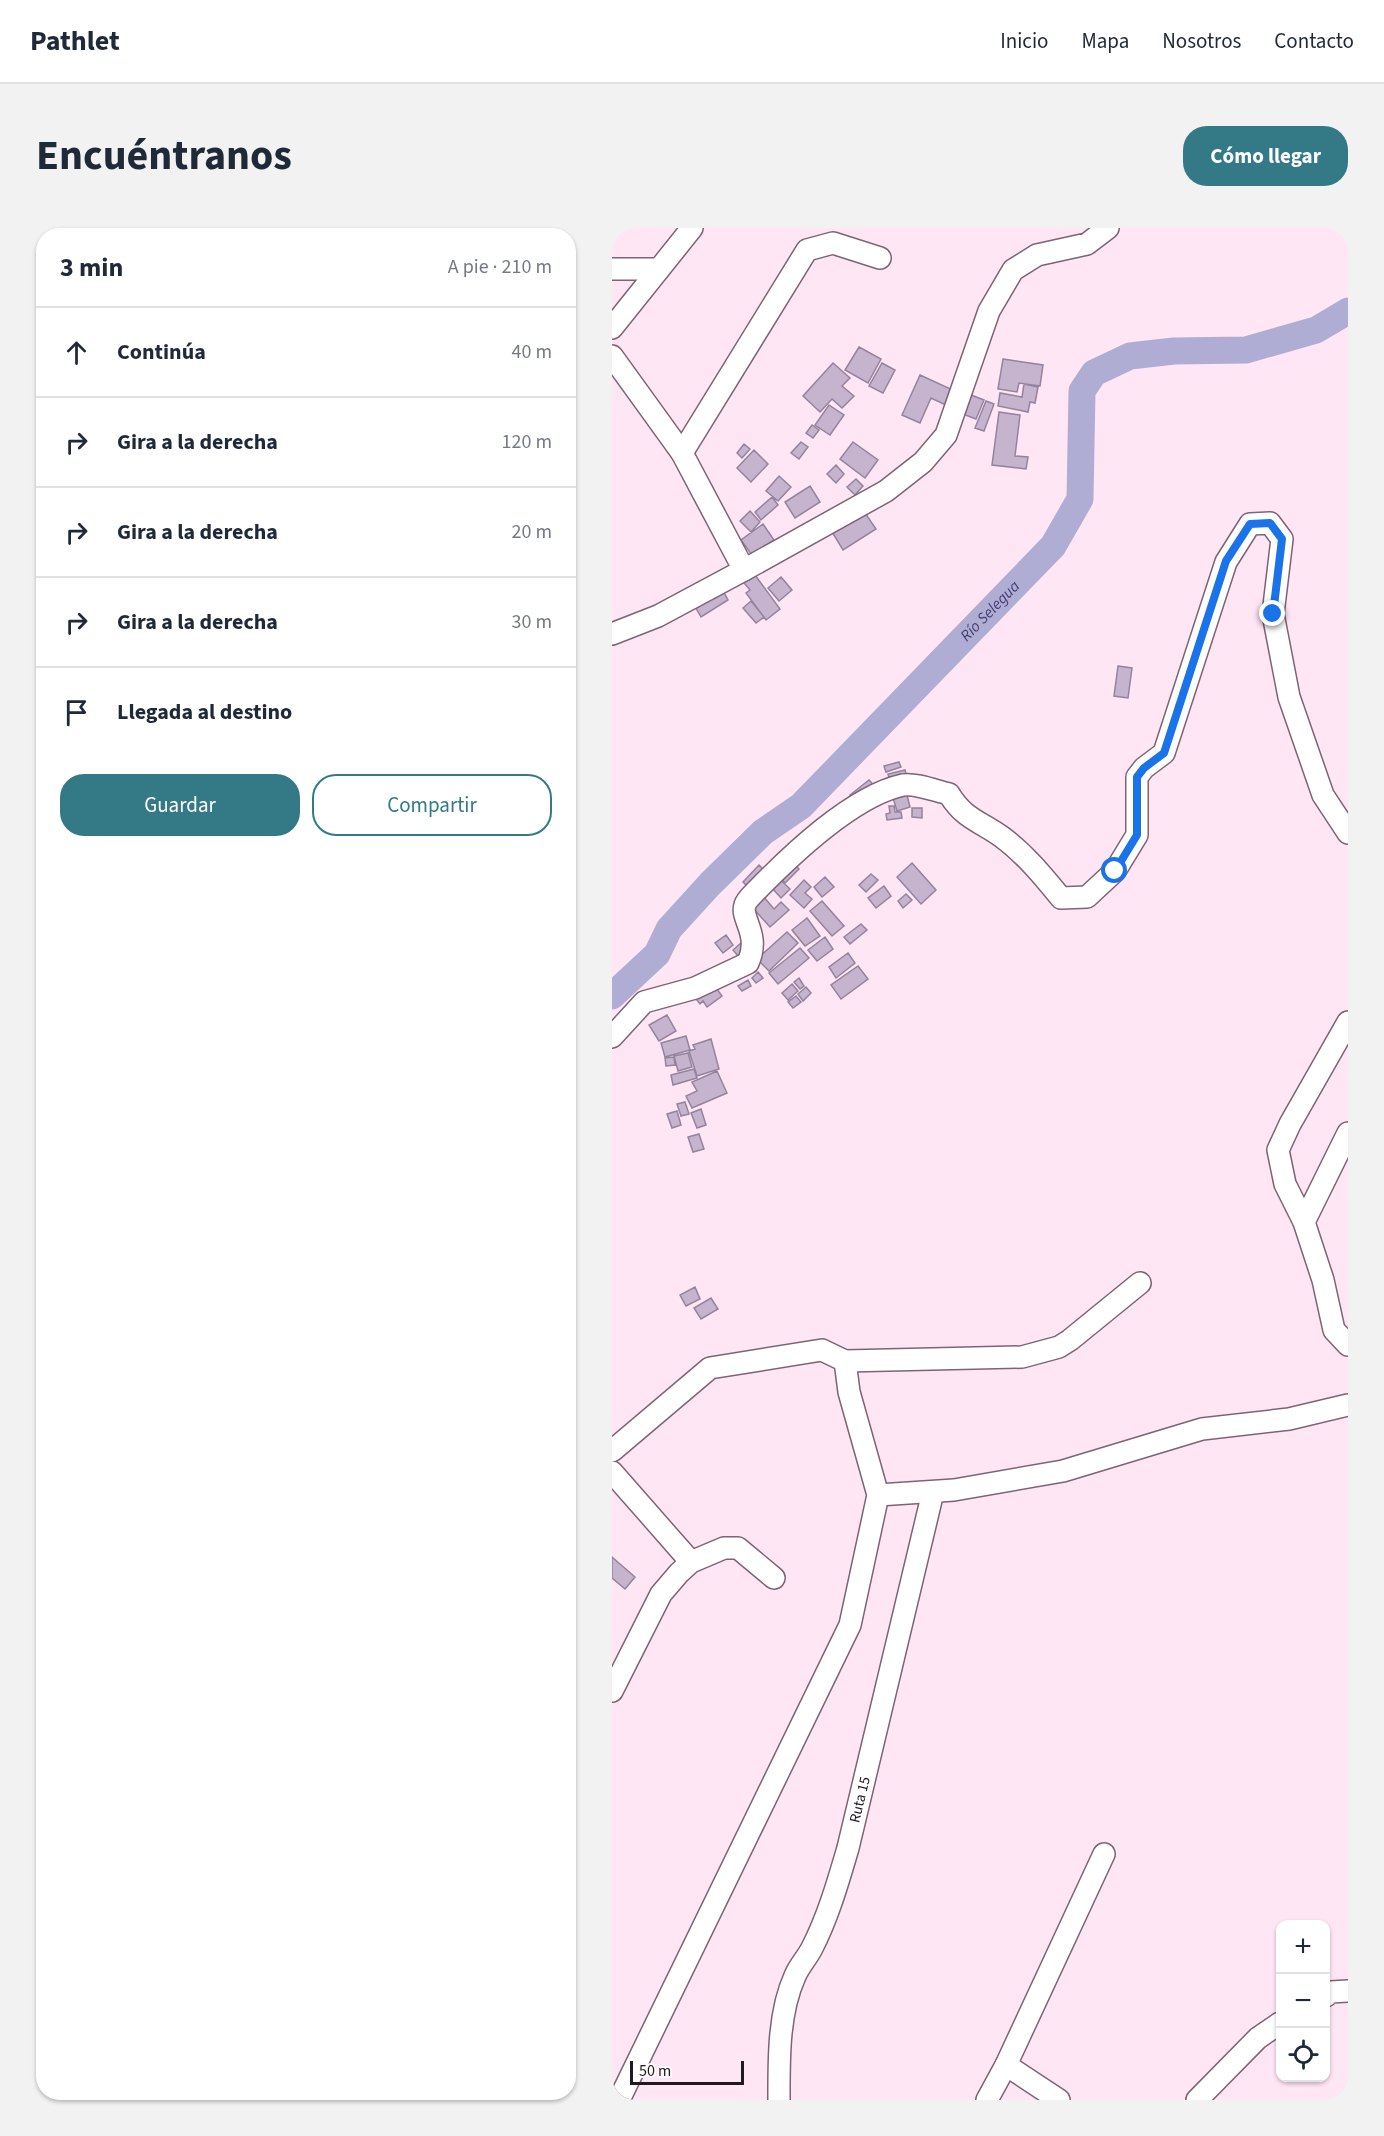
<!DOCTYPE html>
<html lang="es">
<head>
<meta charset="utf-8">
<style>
	:root { --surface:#fff; --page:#f2f2f3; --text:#1f2937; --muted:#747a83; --line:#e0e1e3; --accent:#337986 }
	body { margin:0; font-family:"Source Sans 3",sans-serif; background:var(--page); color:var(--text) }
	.controls { position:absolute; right:18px; bottom:18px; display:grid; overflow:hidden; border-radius:12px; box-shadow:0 2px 4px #0004 }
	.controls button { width:54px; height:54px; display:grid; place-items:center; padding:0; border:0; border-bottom:2px solid var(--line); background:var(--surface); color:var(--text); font:30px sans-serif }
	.scale { position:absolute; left:18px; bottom:15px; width:114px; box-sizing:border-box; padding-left:6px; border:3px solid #22181f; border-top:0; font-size:16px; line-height:21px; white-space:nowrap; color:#22181f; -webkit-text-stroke:4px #fbfbfb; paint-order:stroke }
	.stop { position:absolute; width:18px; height:18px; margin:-14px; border:4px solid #1a73e8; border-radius:50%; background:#fff }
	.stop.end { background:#1a73e8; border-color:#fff; box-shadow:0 2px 6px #0008 }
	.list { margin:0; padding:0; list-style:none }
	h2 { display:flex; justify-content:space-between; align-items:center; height:78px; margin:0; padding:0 24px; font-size:26px }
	h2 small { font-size:20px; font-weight:400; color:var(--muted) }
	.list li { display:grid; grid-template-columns:39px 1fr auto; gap:18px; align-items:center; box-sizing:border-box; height:90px; padding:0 24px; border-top:2px solid var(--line) }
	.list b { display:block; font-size:22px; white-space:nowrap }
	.list em { font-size:20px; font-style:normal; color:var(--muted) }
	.actions { display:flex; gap:12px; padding:18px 24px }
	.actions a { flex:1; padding:14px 0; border:2px solid var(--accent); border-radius:24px; text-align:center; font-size:21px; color:var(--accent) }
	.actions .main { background:var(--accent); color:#fff }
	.icon { flex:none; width:33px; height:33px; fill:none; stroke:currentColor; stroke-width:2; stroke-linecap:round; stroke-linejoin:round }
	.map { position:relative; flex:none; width:736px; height:1872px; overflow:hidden; border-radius:24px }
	header { display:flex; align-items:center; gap:36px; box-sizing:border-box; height:84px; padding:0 30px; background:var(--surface); border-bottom:2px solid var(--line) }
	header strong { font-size:28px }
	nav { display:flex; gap:33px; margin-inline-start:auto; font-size:21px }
	.intro { display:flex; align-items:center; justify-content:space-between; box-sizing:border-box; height:144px; padding:0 36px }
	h1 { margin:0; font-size:42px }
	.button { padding:15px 27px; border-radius:24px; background:var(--accent); color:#fff; font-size:21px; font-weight:700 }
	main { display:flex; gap:36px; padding:0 36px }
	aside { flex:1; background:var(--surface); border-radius:24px; box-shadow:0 2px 4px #0004 }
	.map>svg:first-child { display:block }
</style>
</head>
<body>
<header>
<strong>Pathlet</strong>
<nav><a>Inicio</a><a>Mapa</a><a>Nosotros</a><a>Contacto</a></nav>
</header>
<div class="intro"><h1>Encuéntranos</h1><a class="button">Cómo llegar</a></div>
<main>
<aside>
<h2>3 min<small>A pie · 210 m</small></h2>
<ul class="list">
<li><svg class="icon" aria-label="ahead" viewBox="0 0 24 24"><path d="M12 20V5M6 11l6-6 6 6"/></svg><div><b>Continúa</b></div><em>40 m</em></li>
<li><svg class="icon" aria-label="right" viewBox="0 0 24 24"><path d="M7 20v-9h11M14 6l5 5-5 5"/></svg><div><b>Gira a la derecha</b></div><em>120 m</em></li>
<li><svg class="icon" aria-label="right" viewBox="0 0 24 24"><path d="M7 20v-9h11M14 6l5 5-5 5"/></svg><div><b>Gira a la derecha</b></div><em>20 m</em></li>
<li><svg class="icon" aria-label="right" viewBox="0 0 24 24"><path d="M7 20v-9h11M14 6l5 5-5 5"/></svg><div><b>Gira a la derecha</b></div><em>30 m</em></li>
<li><svg class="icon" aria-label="arrive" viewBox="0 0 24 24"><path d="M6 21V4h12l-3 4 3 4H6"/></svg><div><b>Llegada al destino</b></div></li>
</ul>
<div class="actions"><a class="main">Guardar</a><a>Compartir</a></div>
</aside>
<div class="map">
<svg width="736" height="1872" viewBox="0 0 736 1872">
	<rect width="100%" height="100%" fill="#ffe6f5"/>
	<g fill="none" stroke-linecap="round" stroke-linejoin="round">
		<!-- river -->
		<path stroke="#b0add5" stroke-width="27" id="s1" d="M0 768 45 726 57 701 98 656 151 604 189 578 441 318 468 271 470 163 482 145 518 128 562 123 634 122 704 102 736 83"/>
	</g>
	<!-- building -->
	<path fill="#c6b4cf" stroke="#94839c" stroke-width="1.5" d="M247 119 269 131 256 155 233 142Z
		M391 131 431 137 428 158 407 155 405 164 386 161Z
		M221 135 238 150 230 158 242 168 230 180 220 171 208 184 191 168Z
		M270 135 283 142 271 165 257 158Z
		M308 147 343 163 336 178 319 170 308 195 290 187Z
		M412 156 426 159 423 175 418 174 416 184 386 178 388 165 410 169Z
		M359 167 372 172 364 191 351 186Z
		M374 173 382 176 372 203 363 200Z
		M217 177 232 187 218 207 203 197Z
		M387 184 408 187 403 228 416 229 414 241 380 237Z
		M200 197 207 202 201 210 194 205Z
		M189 214 196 219 187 231 179 225Z
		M241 214 266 232 253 250 228 231Z
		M132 216 138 221 130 230 125 225Z
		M142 222 156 236 139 254 125 240Z
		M224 237 232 246 224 255 215 246Z
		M167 248 179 259 166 273 154 263Z
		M244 251 251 258 243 267 235 259Z
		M198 258 208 274 183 290 173 274Z
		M160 269 166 277 149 292 143 284Z
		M249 279 264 301 231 322 217 299Z
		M138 283 148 294 139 304 128 293Z
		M151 296 162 312 140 327 129 312Z
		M143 347 168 381 154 392 134 365 138 362 132 355Z
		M169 349 180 362 167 373 156 360Z
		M109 359 116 372 89 389 81 375Z
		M139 373 152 389 144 395 131 380Z
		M506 438 520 440 516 470 502 468Z
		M287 534 289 539 274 544 272 538Z
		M293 542 296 553 279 557 276 546Z
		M257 552 266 562 247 578 238 567Z
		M293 559 298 579 285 583 279 563Z
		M277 578H282L283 584H289L290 590 275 592 274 586 278 585Z
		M300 580H310V590L300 589Z
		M180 633 187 641 173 655 166 646Z
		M300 635 324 662 309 676 285 649Z
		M147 637 157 647 141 664 131 654Z
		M259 646 266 652 254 664 247 657Z
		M163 647 178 661 169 670 160 660Z
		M213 649 222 659 210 669 202 659Z
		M192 652 199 659 193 665 200 671 192 680 178 667Z
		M272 658 279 668 264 680 256 670Z
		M294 666 300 672 291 680 286 673Z
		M151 668 162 681 169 674 177 682 158 699 140 679Z
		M210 673 232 698 220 708 198 683Z
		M195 690 208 708 193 718 180 702Z
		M249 696 255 702 238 716 232 709Z
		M175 704 186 715 157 743 145 731Z
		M114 707 121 717 111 725 103 715Z
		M213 709 221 721 205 733 196 722Z
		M130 714 137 722 128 730 121 722Z
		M188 720 197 730 166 756 157 745Z
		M236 725 243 735 224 750 217 739Z
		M246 738 256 751 229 771 219 757Z
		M146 744 151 750 144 755 140 750Z
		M187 750 192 758 188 761 182 754Z
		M136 752 139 758 130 763 126 758Z
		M180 756 186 763 176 772 170 765Z
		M102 757 110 768 95 779 91 773 88 776 84 771Z
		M194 759 199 765 191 773 186 766Z
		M184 768 189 774 181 780 176 774Z
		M55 787 64 803 47 813 37 797Z
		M74 808 78 822 53 829 49 815Z
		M99 811 107 841 85 848 77 823 83 821 81 817Z
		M76 825 80 839 66 843 62 828Z
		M62 829 63 837 54 838 53 830Z
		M82 841 85 850 61 857 59 847Z
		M105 843 115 865 80 880 74 868 85 863 80 854Z
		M73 874 77 886 69 888 65 876Z
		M89 881 94 897 85 900 79 885Z
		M65 883 69 897 60 900 55 886Z
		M87 906 92 921 81 924 76 909Z
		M83 1059 88 1071 74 1078 68 1067Z
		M99 1070 106 1081 89 1091 82 1080Z
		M0 1329 23 1349 13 1361 0 1350Z"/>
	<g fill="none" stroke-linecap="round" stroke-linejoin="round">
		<defs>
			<g id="minor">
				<path d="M0 41H47"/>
				<path d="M0 100 80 0"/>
				<path d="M0 128 70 225 132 342"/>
				<path d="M70 225 195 22 221 15 268 30"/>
				<path d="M0 406 46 388 132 342 274 263 311 234 334 207 377 83 401 42 425 27 475 16 496 0"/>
				<path d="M736 794 678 896 666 922 673 956 692 994 711 1052 722 1102 736 1117"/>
				<path d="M0 809 32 774 83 760 136 735C149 706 128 691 133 677 134 673 139 668 142 665 178 628 240 568 291 557 304 555 324 563 337 566 352 591 368 593 390 609 413 626 431 648 449 670L475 669 503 643 525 607V549L532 540 552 525 614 334 638 296 658 295 670 311 661 386 677 469 711 567 736 605"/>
				<path d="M692 994 736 905"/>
				<path d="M0 1223 98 1140 210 1122 233 1133 410 1129 447 1119 458 1112 528 1055"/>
				<path d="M0 1244 79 1334"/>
				<path d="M266 1267 342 1262 451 1243 590 1201 677 1191 736 1177"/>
				<path d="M0 1463 49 1366 67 1345 79 1334 112 1320H126L162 1350"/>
				<path d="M714 1768 719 1764 736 1763"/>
				<path d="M394 1837 447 1872"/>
				<path d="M7 1872 238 1397 266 1267 237 1164 233 1133"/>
				<path id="s2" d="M167 1872C167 1833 166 1785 183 1748 187 1738 195 1730 200 1720 216 1689 226 1654 236 1620L321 1264"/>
				<path d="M375 1872 394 1837 492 1626"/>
				<path d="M585 1872 646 1810 668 1795"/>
			</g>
		</defs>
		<!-- minor casing -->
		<use href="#minor" stroke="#7e6374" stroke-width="24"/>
		<!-- minor -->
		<use href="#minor" stroke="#fff" stroke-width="21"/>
	</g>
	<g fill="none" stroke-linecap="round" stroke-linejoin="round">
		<!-- route -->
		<path stroke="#1a73e8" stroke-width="8" d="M503 643 525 607V549L532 540 552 525 614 333 638 296 658 295 670 311 661 386"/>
	</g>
	<g text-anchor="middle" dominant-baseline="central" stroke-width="6" stroke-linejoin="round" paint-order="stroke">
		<!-- street labels -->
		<g font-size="15" fill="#22181f" stroke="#fbfbfb">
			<text stroke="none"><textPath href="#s2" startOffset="315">Ruta 15</textPath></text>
		</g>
		<!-- water labels -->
		<g font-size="16" font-style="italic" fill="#453d72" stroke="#fbfbfb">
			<text stroke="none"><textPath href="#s1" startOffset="542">Río Selegua</textPath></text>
		</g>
	</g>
</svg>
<div class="controls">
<button>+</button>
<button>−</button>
<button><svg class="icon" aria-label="locate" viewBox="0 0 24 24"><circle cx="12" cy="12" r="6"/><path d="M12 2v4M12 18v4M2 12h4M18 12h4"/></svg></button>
</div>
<div class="scale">50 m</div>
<div class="stop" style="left:503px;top:643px"></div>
<div class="stop end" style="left:661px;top:386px"></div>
</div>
</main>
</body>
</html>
